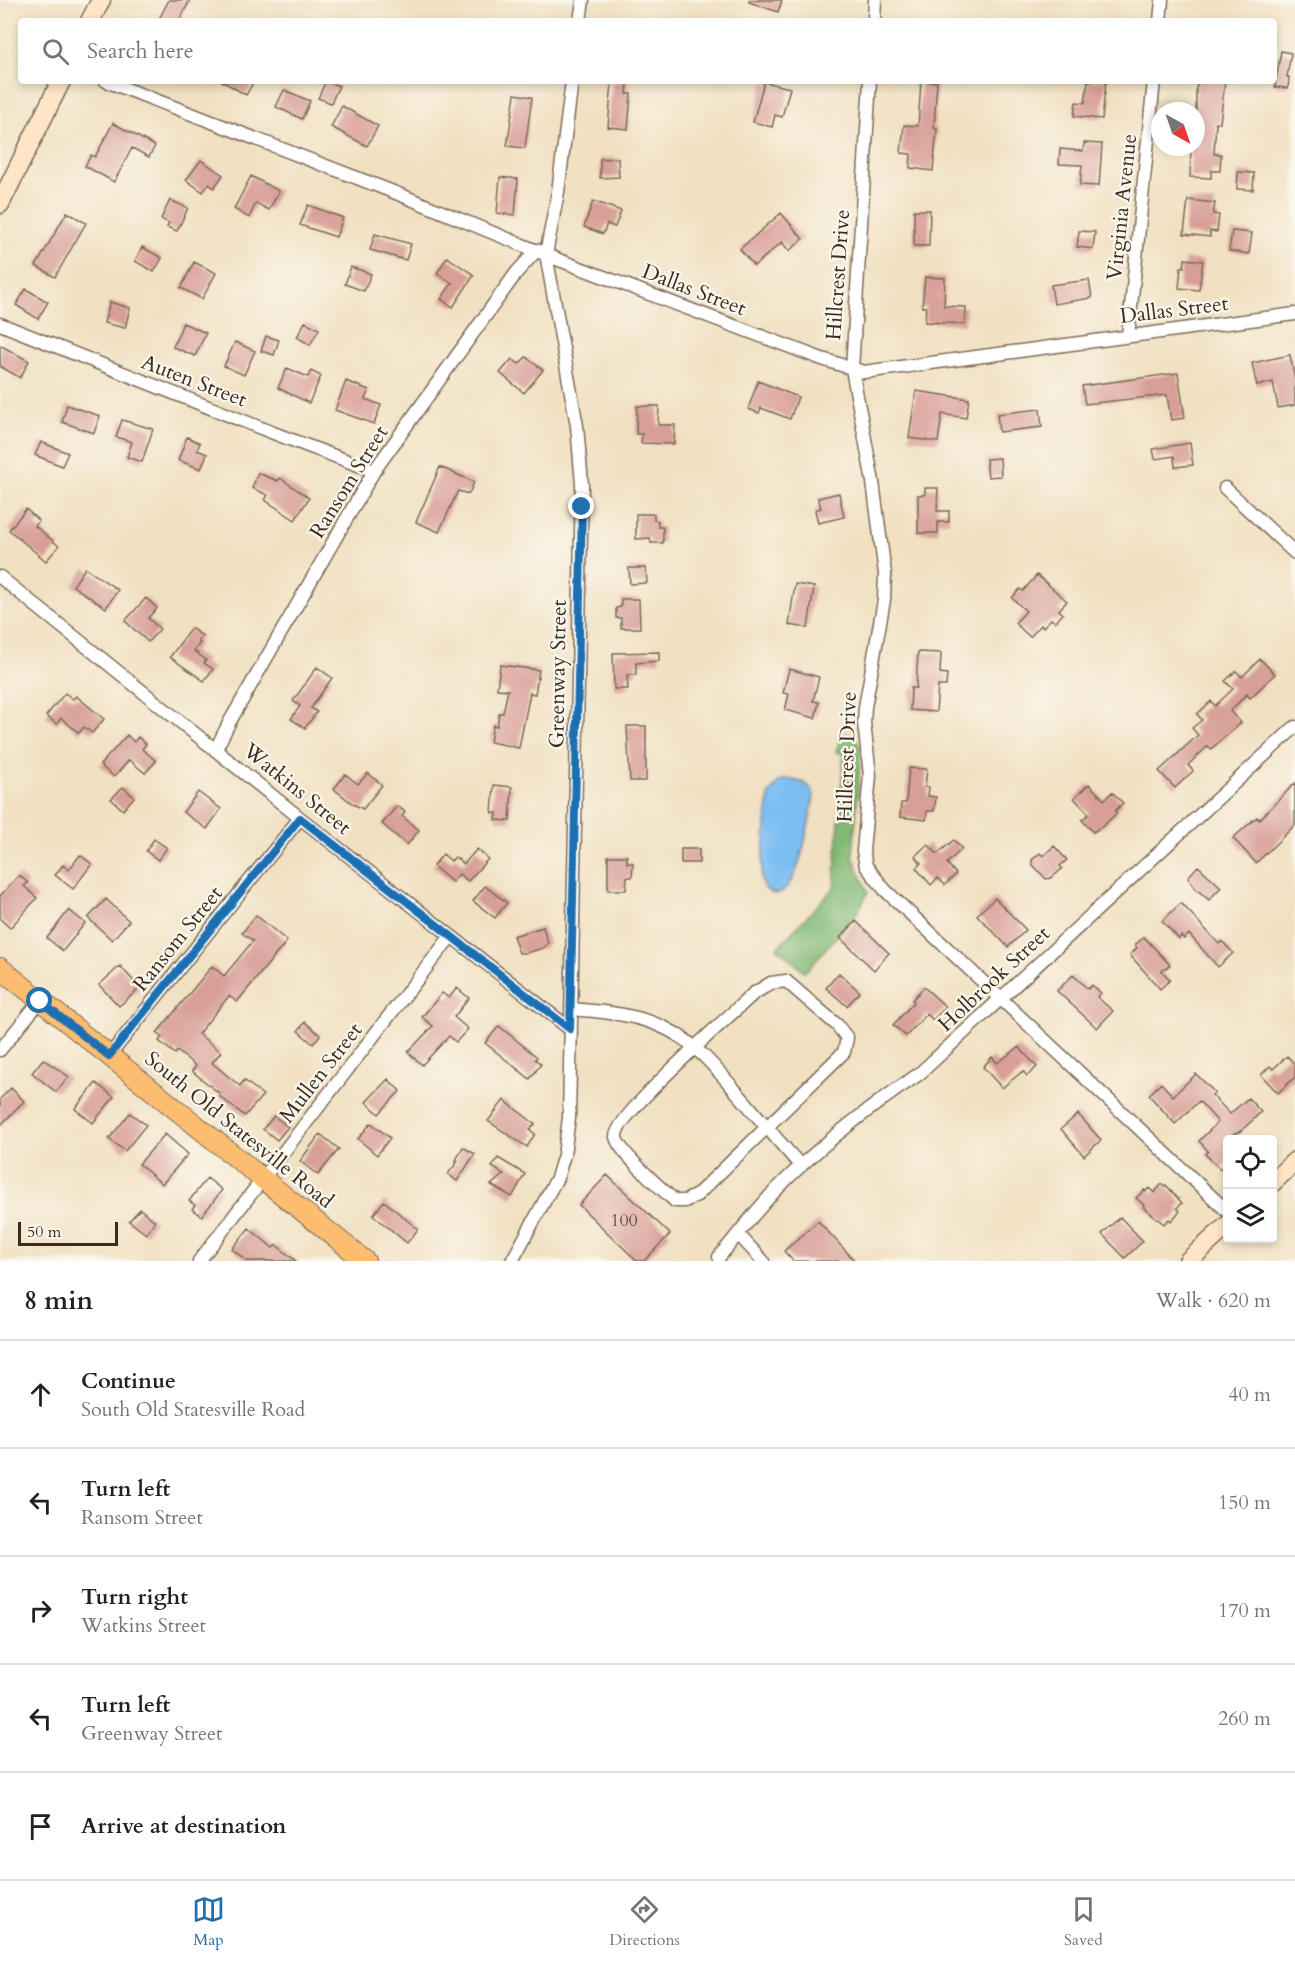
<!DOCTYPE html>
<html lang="en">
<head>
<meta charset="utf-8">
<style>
	:root { --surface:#fff; --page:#f6f6f6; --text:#202124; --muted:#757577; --line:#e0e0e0; --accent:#1f6fb2 }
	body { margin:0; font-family:Cardo,serif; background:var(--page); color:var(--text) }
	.controls { position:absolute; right:18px; bottom:18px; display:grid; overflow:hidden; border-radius:6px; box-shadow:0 3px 9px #0003 }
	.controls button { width:54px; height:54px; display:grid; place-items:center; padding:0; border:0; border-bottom:2px solid var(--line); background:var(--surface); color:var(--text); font:30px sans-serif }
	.compass { position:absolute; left:1151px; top:102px; width:54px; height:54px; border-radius:50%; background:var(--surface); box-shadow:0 3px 9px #0003; rotate:140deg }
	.scale { position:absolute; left:18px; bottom:15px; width:100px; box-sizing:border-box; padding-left:6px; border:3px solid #3b2a1e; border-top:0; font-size:16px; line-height:21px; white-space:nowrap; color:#3b2a1e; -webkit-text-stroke:4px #fbf7ec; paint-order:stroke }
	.stop { position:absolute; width:18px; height:18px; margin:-14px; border:4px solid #1f6fb2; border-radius:50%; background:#fff }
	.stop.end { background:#1f6fb2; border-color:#fff; box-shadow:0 2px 6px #0008 }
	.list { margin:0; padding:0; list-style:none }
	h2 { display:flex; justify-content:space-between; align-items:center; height:78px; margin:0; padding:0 24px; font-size:26px }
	h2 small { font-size:20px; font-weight:400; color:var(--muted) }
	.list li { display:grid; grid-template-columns:39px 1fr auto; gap:18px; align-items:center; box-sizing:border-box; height:108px; padding:0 24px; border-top:2px solid var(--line) }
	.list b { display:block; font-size:22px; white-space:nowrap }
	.list p { margin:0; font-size:20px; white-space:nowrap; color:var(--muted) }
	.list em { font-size:20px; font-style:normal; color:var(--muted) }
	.icon { flex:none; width:33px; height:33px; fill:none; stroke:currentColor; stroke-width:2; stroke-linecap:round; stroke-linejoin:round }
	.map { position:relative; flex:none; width:1295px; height:1261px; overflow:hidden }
	.search { position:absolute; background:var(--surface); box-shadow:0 3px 9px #0003; left:18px; right:18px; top:18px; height:66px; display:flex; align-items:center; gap:15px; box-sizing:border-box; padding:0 21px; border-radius:6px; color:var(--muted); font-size:22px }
	.sheet { height:618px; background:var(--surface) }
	nav { display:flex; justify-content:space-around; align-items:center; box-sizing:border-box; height:84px; border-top:2px solid var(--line); background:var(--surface); font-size:16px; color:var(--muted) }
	nav a { display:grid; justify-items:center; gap:3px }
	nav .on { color:var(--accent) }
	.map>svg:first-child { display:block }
</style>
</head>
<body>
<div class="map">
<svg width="1295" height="1261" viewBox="0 0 1295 1261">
	<rect width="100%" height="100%" fill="#fbf7ec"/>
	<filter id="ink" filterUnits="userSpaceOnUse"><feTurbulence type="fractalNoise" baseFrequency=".0167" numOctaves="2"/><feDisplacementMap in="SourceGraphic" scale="12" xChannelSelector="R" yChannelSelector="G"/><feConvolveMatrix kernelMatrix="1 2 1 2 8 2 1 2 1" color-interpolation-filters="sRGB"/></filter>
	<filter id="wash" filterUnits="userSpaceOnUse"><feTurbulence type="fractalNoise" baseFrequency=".008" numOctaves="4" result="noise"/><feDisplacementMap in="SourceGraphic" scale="24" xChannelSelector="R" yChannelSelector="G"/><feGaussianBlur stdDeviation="1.35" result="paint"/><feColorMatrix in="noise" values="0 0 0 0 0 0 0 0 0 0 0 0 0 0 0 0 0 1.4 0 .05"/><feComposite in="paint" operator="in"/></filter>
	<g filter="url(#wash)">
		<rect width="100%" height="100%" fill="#f1e0c1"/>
		<!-- forest -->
		<path fill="#82b976" stroke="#5e724a" stroke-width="1.5" d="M847 734 855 738 861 748 853 857 868 892 858 912 805 972 777 948 834 888 844 754 836 752 841 735Z"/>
		<!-- water -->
		<path fill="#7dbef2" stroke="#5c7488" stroke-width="1.5" d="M786 779C799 781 811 782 814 796 810 814 799 901 772 893 765 891 763 885 761 879L769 794 779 782Z"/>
		<g id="blocks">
			<!-- building -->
			<path fill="#d89f98" d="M169 0H190L179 21H158Z
				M749 0H782L778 12 749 2Z
				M1281 51 1291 53 1287 77H1289L1288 88 1275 87Z
				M222 81H254L246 95Z
				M326 81 339 86 331 103 318 98Z
				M921 81 937 82 934 128 937 129 933 171 910 168 911 154 901 153 904 125 918 126Z
				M1088 81H1106L1102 119 1074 116 1076 102 1085 103Z
				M1199 81H1225L1220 123 1216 122 1214 154H1221L1220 171H1211V178L1190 177 1191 147H1196V88Z
				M612 82 628 83 627 94H631L628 129 608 127Z
				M764 82 790 88 782 117 775 115 772 127 753 122Z
				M284 90 310 101 302 119 276 107Z
				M515 94 532 97 525 148 507 146Z
				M342 106 378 126 367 146 331 127Z
				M113 123 155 146 149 157 132 148 114 182 85 166 91 155 95 157Z
				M1084 143 1102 144 1099 186 1080 185 1082 165 1059 164 1060 149 1083 151Z
				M618 158 619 177 600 178V159Z
				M201 160 223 175 214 188 209 184 203 192 186 180Z
				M1238 172 1254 173 1253 190 1237 189Z
				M251 176 279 191 269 210 256 203 249 218 234 209Z
				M500 177 518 179 515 215 497 213Z
				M170 200 188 208 177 231 167 227 169 223 161 219Z
				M1188 200 1215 203 1213 214 1219 215 1217 232 1210 231V237L1184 234Z
				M593 201 621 211 615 227 607 224 603 234 584 227Z
				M308 205 343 218 336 237 300 225Z
				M914 210H930L929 246H914Z
				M67 212 86 223 55 277 36 266Z
				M781 213 803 239 789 251 782 242 754 266 740 249Z
				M1079 231 1095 232 1093 249 1077 247Z
				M1232 231 1252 233 1249 254 1229 251Z
				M375 234 411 244 406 260 370 250Z
				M142 247 162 258 154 272 135 261Z
				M447 257 474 275 453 307 441 299 452 283 437 273Z
				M1185 259 1203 261 1199 290 1179 288 1181 267H1184Z
				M194 262 216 273 202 299 181 288Z
				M351 267 371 274 364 291 345 284Z
				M925 277 945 278 944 306 966 307 965 324 925 322 926 307H922Z
				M1089 280 1092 298 1054 304 1051 285Z
				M26 289 48 302 38 319 16 305Z
				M110 302 130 308 125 328 104 323Z
				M305 322 319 329 310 345 297 337Z
				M183 323 206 333 195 356 173 347Z
				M266 336 279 340 274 355 261 351Z
				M235 342 255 351 244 375 224 366Z
				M0 345 29 361 20 378 0 366Z
				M1290 355 1295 380V405L1278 408 1273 382 1257 386 1252 363Z
				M526 357 543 370 524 393 500 373 512 359 519 364Z
				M287 368 308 377 311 371 321 376 309 403 278 388Z
				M1178 373 1185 418 1171 420 1167 395 1085 404 1082 386Z
				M346 381 369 390 365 399 381 405 374 424 335 410Z
				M758 381 798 397 790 419 761 408 759 413 748 409Z
				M916 391 969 399 966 418 942 414 938 442 909 438Z
				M67 405 100 416 94 433 62 422Z
				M637 406H659L658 425H675L674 444 641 443 642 434H636Z
				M1040 409 1042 427 999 432 997 414Z
				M122 420 153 429 142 462 127 457 132 442 116 437Z
				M187 437 200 443 197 450 207 454 201 469 178 460Z
				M41 442 68 453 62 466 35 455Z
				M1190 443 1193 465 1175 467 1174 456 1155 459 1153 449Z
				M1000 458 1001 476 988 477 986 459Z
				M440 467 474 482 469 494 458 491 439 532 416 522Z
				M258 473 278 481 280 478 309 498 295 520 265 500 268 495 252 488Z
				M925 488H938L937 511H949V522H938V533H918V495H925Z
				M839 493 844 517 818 523 815 510 821 508 818 498Z
				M26 509 39 521 35 526 59 546 46 561 9 530Z
				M636 514H654V520L658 521V527H663V543H651L650 538 636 539Z
				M85 568 118 590 106 608 73 586Z
				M629 568H646L647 583 630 584Z
				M1037 575 1067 601 1059 610 1063 614 1055 622 1051 619 1043 627 1041 625 1030 637 1015 623 1026 611 1012 598 1020 589 1023 591Z
				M795 584 814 587 808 628 789 625Z
				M146 598 157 608 148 618 160 629 148 642 125 621Z
				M621 599H639L640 628H621V618H616V608L621 607Z
				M191 628 202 636 198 641 200 643 194 651 206 660 204 663 213 669 204 681 170 657Z
				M659 652V661L636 663V675H627L628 689H614L613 653Z
				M918 652 941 653 940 673 947 674 946 686H938L936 712 910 710 911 688H916Z
				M1260 659 1275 674 1250 698 1247 694 1230 711 1241 723 1211 749 1208 746 1188 765 1193 771 1175 788 1159 771 1198 735 1192 728 1202 720 1197 714 1211 701 1215 706 1233 689 1225 681 1236 671 1242 677Z
				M500 665 539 670 535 694 530 693 519 748 490 742 493 725 497 726 499 713H503L508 690 497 689Z
				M317 667 332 678 311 708 317 712 305 728 291 719 300 706 293 701Z
				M789 669 819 677 813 701 819 702 815 718 785 710 789 694 783 693Z
				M65 693 73 699 76 696 104 719 92 733 84 727 79 733 61 718 57 724 46 716Z
				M627 726H646V781H630Z
				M127 735 134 742 138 737 146 744 142 749 156 761 145 773 129 760 114 777 100 765Z
				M909 768 927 769 925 787H929L928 796 936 797 934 811H927L926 820 900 817 901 803H906Z
				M368 773 382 785 363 809 353 804 334 789 345 774 358 784Z
				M1295 783V825L1256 863 1233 838 1257 817 1259 820Z
				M1089 784 1104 800 1112 792 1123 803 1115 811 1117 813 1103 826 1093 832 1082 820 1089 814 1074 798Z
				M494 785 512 787 510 821 496 820 497 813H492Z
				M123 787 134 797 123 810 111 799Z
				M198 792 221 809 207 829 183 812Z
				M397 806 405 812 402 816 419 830 407 845 382 824Z
				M154 839 167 848 158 860 146 851Z
				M954 840 962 849 947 863 956 874 945 885 938 878 931 885 916 868 921 863 915 856 928 844 937 854Z
				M1054 846 1067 860 1060 866 1062 869 1051 878 1046 879 1033 865 1032 860 1040 853 1043 856Z
				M477 849 488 859 468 881 459 874 452 882 433 866 443 854 451 861 455 857 464 864Z
				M681 849H699V863H681Z
				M80 855 92 864 73 889 55 875 63 865 69 870Z
				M608 856H627V863H633L632 877H627L626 890H608Z
				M1198 866 1221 887 1209 900 1194 887 1188 877Z
				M19 875 28 883 24 886 37 898 10 928 0 919V896Z
				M485 886 507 903 495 918 473 901Z
				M995 898 1026 930 1008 947 977 915Z
				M106 899 129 921 112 940 88 918Z
				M1181 903 1219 944 1222 941 1233 953 1218 967 1189 934 1184 939 1181 936 1179 939 1162 921Z
				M69 910 85 923 63 951 47 938Z
				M256 915 287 941 237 1002 229 996 198 1034 221 1052 212 1063 240 1086 244 1080 263 1095 245 1116 219 1096 220 1094 192 1071 196 1066 177 1051 175 1054 159 1041 162 1037 157 1033 212 966 224 976 253 941 242 933Z
				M856 921 889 953 874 970 840 938Z
				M543 927 548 943 543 948 526 953H519L513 936Z
				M1144 937 1170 965 1162 971 1170 980 1160 989 1130 955 1137 948 1135 945Z
				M120 966 140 988 119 1006 99 985Z
				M839 973 860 992 847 1006 826 988Z
				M1073 975 1088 989 1092 985 1101 993 1097 997 1113 1011 1097 1028 1057 991Z
				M924 987 946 1007 933 1020 927 1014 906 1036 893 1025 914 1002 912 1000Z
				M457 988 469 998 454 1017 468 1029 456 1042 449 1036 422 1065 408 1052 433 1026 422 1017 442 993 449 998Z
				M305 1022 320 1035 313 1044 298 1031Z
				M499 1026 537 1057 535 1059 541 1064 530 1079 485 1043Z
				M1019 1047 1037 1067 1027 1076 1023 1071 1002 1088 983 1067 992 1057 997 1063Z
				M1287 1056 1295 1064V1077L1278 1093 1261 1075 1270 1066 1273 1069Z
				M43 1059 69 1077 56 1092 32 1073Z
				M1196 1074 1215 1093 1212 1095 1230 1114 1248 1098 1261 1112 1241 1131 1227 1137V1162L1220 1169 1205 1154 1208 1151 1199 1141 1218 1122 1199 1101 1175 1124 1149 1095 1161 1083 1173 1096Z
				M388 1079 400 1091 379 1114 366 1102Z
				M96 1083 114 1097 93 1123 75 1109Z
				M11 1088 24 1101 0 1126V1099Z
				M504 1100 535 1124 530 1130 535 1134 527 1147 488 1121Z
				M130 1113 146 1125 125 1151 109 1139Z
				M1078 1114 1101 1140 1084 1156 1061 1129Z
				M274 1116 288 1127 277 1140 263 1129Z
				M371 1123 390 1138 377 1155 358 1139Z
				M165 1134 188 1154 162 1184 139 1164Z
				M320 1134 339 1149 318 1175 300 1161Z
				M463 1147 475 1154 457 1181 448 1174 458 1161 456 1160Z
				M498 1158 525 1174 512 1197 491 1185 504 1174 492 1167Z
				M607 1175 670 1234 644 1261H637L579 1205Z
				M207 1178 222 1190 202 1216 192 1209 195 1205 189 1201Z
				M1162 1184 1164 1186 1166 1185 1182 1203 1177 1208 1180 1211 1171 1221 1169 1219 1164 1224 1143 1207 1144 1205 1136 1198 1144 1190 1146 1191 1149 1188 1154 1193Z
				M384 1201 418 1229 407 1243 373 1215Z
				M140 1209 155 1221 146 1234 129 1221Z
				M1120 1217 1143 1241 1125 1258 1102 1234Z
				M818 1221 855 1261H793L784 1251Z
				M249 1228 273 1248 276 1245 296 1261H247L232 1249Z"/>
		</g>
	</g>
	<g filter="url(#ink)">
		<use href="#blocks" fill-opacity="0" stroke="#7b6a57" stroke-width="1.5"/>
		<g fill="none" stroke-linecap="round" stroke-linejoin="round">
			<defs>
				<path id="minor" d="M580 21 583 0
					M874 21 875 0
					M1160 21 1162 0
					M106 81 396 193 559 260 822 359 864 372 1295 314
					M870 81 852 369 873 482 885 574 884 600 865 707 864 723 870 775 863 851 866 866 885 890 1228 1212
					M0 324 276 434 374 471
					M1128 336 1154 81
					M1225 488 1295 553
					M0 577 300 818 570 1029
					M216 749 229 723 374 471 517 272 537 250
					M786 981 837 1025 847 1038 844 1052 697 1195 685 1201H675C663 1190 618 1151 616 1137 614 1117 733 1013 753 994L771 983Z
					M571 1009C605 1012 638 1014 669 1030 698 1045 719 1072 740 1096 760 1119 780 1143 801 1166
					M0 1050 40 1001
					M109 1056 300 818
					M738 1234 763 1261
					M719 1257C737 1236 754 1213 773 1193 817 1147 867 1109 919 1074L1295 727
					M199 1261 451 936
					M512 1261 557 1178 564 1155 569 1118 582 484 577 426 546 254 558 192 572 81"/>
				<path id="secondary" d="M90 21 101 0
					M0 204 61 81
					M1272 1183 1295 1161
					M1188 1261 1228 1225"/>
				<path id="primary" d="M0 968 365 1261"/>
			</defs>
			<!-- minor casing -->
			<use href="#minor" stroke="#7b6a57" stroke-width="15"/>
			<!-- secondary casing -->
			<use href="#secondary" stroke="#7b6a57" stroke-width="21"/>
			<!-- primary casing -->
			<use href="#primary" stroke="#7b6a57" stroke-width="22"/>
			<!-- minor -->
			<use href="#minor" stroke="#fff" stroke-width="12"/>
			<!-- secondary -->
			<use href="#secondary" stroke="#fee5c5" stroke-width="18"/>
			<!-- primary -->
			<use href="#primary" stroke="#fcbd6f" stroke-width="20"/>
		</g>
	</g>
	<g fill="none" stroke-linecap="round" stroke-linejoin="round" filter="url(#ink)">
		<!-- route -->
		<path stroke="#1f6fb2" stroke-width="8" d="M40 1001 109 1056 300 818 570 1029 582 507"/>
	</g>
	<g text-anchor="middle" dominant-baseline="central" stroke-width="4.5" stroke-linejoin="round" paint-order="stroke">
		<!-- number labels -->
		<g font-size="18" fill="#62473c">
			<text x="624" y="1220">100</text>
		</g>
		<!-- street labels -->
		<g font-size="21" fill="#3b2a1e" stroke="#fbf7ec">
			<text transform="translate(1122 207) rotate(-84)">Virginia Avenue</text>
			<text transform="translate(838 275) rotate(-86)">Hillcrest Drive</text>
			<text transform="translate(694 290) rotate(21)">Dallas Street</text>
			<text transform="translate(1174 310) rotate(-7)">Dallas Street</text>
			<text transform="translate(194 381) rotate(21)">Auten Street</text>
			<text transform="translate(349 482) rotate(-58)">Ransom Street</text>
			<text transform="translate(558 674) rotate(-89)">Greenway Street</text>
			<text transform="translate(847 757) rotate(-88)">Hillcrest Drive</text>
			<text transform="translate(297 789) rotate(39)">Watkins Street</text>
			<text transform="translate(178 939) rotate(-51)">Ransom Street</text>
			<text transform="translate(994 979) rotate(-43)">Holbrook Street</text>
			<text transform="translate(321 1073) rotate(-52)">Mullen Street</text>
			<text transform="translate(239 1130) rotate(39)">South Old Statesville Road</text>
		</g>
	</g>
</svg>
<div class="controls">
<button><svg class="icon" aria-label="locate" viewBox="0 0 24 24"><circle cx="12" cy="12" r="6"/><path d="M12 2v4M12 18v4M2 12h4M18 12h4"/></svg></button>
<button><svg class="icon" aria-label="layers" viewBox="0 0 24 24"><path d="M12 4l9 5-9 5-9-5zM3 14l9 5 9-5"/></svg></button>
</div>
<svg class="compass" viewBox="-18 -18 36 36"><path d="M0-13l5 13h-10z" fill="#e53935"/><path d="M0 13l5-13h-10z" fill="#757577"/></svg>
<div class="scale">50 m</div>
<div class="stop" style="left:40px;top:1001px"></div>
<div class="stop end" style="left:582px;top:507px"></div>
<div class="search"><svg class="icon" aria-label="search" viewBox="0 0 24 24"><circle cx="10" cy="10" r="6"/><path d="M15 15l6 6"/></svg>Search here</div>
</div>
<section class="sheet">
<h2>8 min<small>Walk · 620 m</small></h2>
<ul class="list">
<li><svg class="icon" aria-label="ahead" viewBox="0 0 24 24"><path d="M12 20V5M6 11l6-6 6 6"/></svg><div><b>Continue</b><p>South Old Statesville Road</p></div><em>40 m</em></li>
<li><svg class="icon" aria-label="left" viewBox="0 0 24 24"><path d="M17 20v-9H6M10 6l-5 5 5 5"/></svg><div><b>Turn left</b><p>Ransom Street</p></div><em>150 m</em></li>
<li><svg class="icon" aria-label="right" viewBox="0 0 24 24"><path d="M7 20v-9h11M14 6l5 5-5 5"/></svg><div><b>Turn right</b><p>Watkins Street</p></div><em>170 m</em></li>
<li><svg class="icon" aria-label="left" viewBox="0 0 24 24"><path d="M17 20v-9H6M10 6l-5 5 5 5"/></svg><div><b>Turn left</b><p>Greenway Street</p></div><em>260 m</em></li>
<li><svg class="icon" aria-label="arrive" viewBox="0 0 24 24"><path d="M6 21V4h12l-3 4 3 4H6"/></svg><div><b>Arrive at destination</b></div></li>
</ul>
</section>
<nav>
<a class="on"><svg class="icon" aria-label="map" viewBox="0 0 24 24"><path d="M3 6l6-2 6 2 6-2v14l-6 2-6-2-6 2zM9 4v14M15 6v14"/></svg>Map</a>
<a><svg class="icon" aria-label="directions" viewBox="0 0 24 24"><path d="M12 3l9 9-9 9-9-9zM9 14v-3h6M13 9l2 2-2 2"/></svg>Directions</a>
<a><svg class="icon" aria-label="saved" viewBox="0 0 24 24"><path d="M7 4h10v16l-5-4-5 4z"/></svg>Saved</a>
</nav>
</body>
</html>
